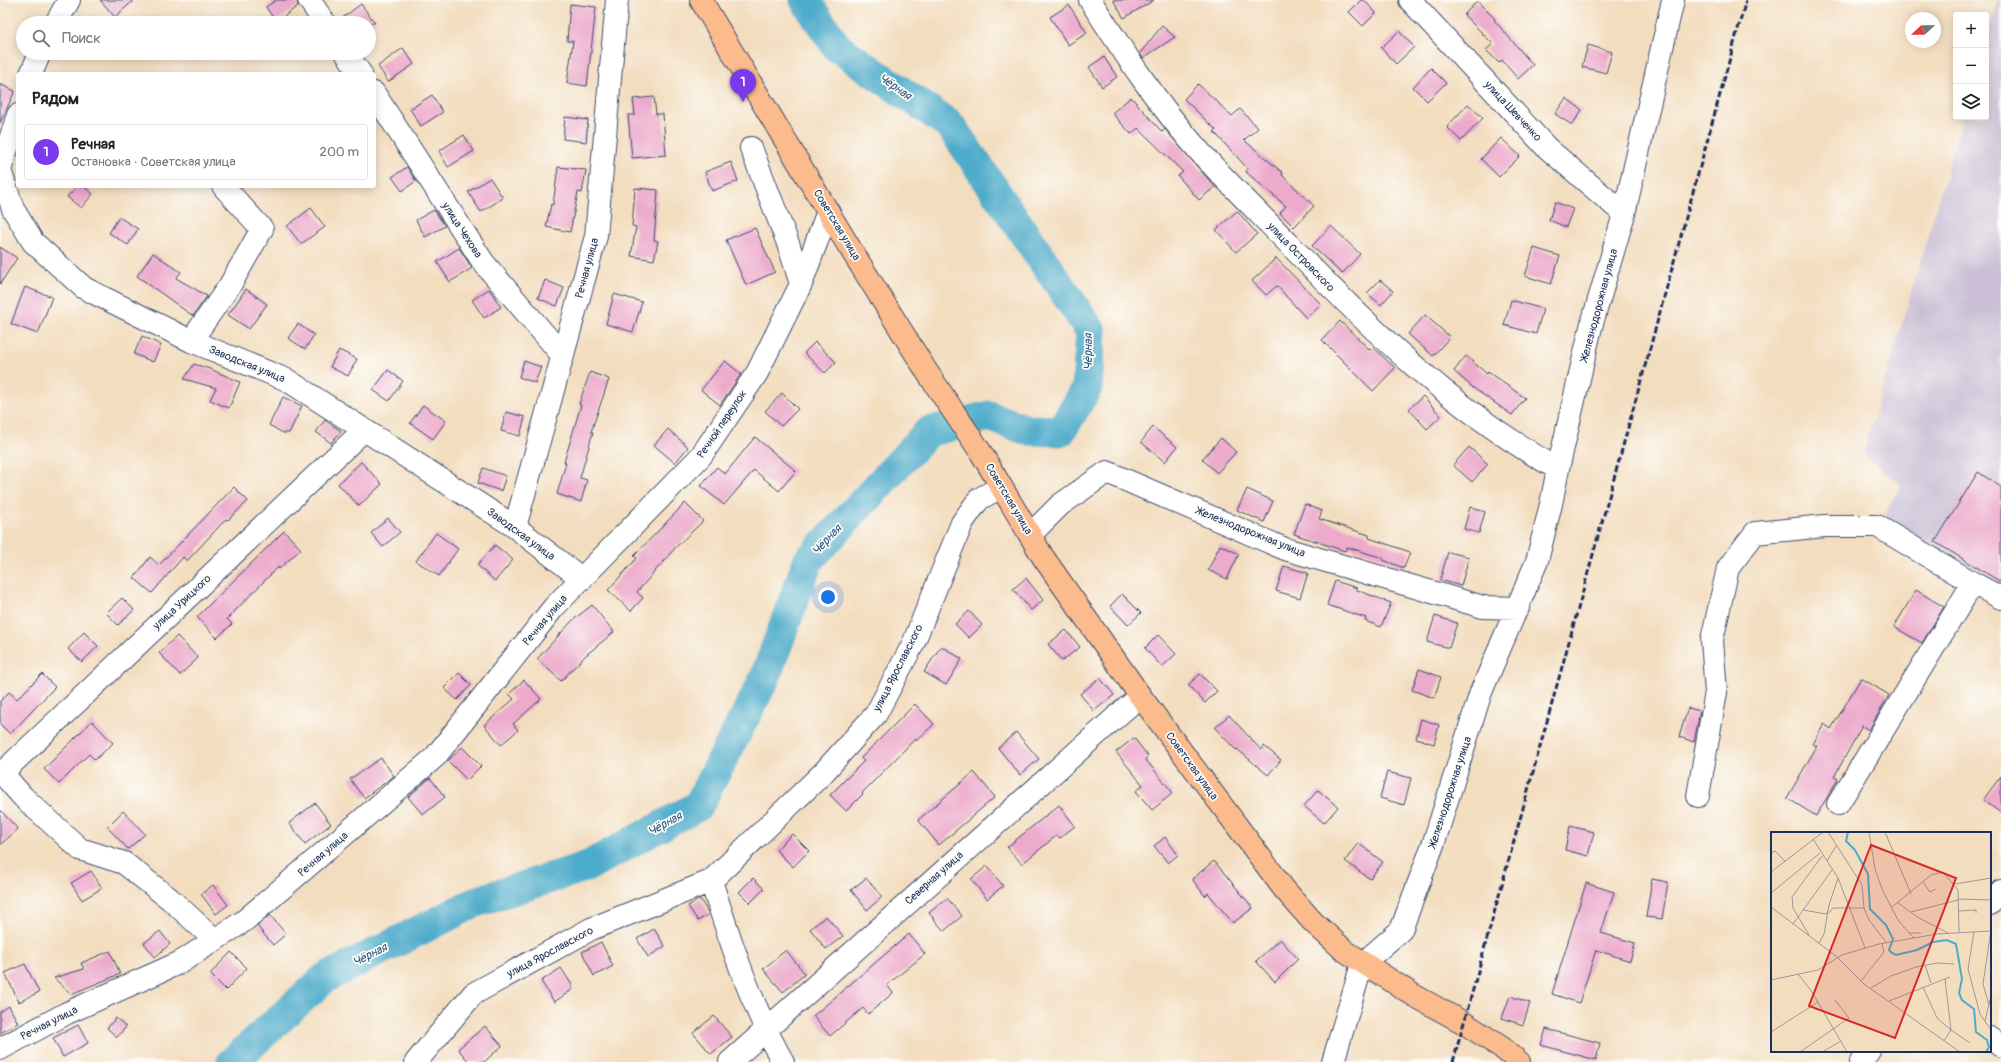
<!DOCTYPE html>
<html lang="ru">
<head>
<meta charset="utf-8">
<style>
	:root { --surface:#fff; --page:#f2f2f2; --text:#222; --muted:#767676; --line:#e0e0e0; --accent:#7c3aed }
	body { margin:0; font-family:Pangolin,sans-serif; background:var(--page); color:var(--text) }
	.controls { position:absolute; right:12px; top:12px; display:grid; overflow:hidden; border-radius:4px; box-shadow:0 2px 10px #0003 }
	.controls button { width:36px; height:36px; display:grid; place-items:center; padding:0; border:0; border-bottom:1px solid var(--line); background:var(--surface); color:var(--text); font:20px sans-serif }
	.compass { position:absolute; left:1905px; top:12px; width:36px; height:36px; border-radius:50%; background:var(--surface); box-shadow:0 2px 10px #0003; rotate:249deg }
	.you { position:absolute; left:828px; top:597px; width:14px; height:14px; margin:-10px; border:3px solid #fff; border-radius:50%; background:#1a73e8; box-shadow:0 0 0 6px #1a73e833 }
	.badge { display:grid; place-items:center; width:26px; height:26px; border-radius:50%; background:var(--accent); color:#fff; font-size:13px; font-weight:700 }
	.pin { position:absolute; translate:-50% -33px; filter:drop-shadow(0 1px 2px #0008) }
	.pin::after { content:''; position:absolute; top:21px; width:14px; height:12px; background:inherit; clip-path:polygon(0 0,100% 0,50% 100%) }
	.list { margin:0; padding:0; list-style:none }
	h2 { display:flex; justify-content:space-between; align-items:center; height:52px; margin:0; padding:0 16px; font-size:17px }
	h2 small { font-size:13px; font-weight:400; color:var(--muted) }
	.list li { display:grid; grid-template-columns:26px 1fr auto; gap:12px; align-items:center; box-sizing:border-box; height:56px; margin:0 8px 8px; padding:0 8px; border:1px solid var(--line); border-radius:4px }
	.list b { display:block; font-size:15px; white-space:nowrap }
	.list p { margin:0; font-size:13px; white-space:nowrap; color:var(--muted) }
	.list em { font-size:13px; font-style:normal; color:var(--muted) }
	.icon { flex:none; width:22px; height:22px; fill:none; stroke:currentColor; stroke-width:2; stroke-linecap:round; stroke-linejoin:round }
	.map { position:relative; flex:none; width:2001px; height:1062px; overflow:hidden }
	.search { position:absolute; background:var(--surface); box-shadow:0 2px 10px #0003; left:16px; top:16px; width:360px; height:44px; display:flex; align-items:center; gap:10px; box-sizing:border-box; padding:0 14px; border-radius:22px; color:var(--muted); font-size:15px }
	.panel { position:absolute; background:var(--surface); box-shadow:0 2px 10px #0003; left:16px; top:72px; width:360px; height:116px; border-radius:4px }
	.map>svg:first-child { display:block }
</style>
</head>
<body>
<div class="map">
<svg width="2001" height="1062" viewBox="0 0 2001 1062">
	<rect width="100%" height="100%" fill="#fdfcf7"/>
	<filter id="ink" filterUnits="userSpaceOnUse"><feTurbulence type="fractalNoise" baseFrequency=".025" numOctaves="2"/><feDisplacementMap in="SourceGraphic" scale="8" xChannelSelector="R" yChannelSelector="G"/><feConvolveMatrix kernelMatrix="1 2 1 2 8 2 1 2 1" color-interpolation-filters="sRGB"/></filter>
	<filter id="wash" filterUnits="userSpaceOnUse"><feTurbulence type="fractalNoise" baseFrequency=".012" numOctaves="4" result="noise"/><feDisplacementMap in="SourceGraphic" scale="16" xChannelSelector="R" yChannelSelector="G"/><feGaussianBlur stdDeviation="0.9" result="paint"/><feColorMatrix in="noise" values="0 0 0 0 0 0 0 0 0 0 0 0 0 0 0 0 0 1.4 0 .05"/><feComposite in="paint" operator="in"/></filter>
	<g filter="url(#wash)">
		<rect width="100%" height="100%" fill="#f3ddbf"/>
		<!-- industrial -->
		<path fill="#cabfd6" d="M1998 0H2001V591L1882 518 1901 485 1863 454 1963 117H1986V41Z"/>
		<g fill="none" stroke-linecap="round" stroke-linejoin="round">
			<!-- river -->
			<path stroke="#4dabcb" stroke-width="31" d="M232 1062 325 978 478 901 588 866 698 806 764 680 808 561 928 432 989 416 1027 430 1061 431 1087 388 1091 331 950 125 837 47 805 0"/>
		</g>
		<g id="blocks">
			<!-- building -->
			<path fill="#ecaacc" d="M100 0H134L115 17Z
				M276 0H297L298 6 276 22 266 7Z
				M1113 0H1154L1124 18Z
				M1361 0H1364L1376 13 1363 26 1349 12Z
				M1477 1 1495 19 1494 20 1533 65 1518 79 1502 60 1499 63 1486 50 1493 44 1464 15Z
				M361 4 375 23H337V22Z
				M570 4 596 7 587 86 567 83 573 41H567Z
				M1069 5 1087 33 1068 45 1050 17Z
				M1162 26 1175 37 1143 58 1140 53Z
				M1399 31 1414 47 1396 64 1381 48Z
				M1588 45 1612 52 1606 73 1582 67Z
				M403 48 414 64 388 82 378 66Z
				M1104 57 1117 77 1102 87 1089 67Z
				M1431 68 1446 83 1427 101 1413 87Z
				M0 84 15 91 0 123Z
				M1198 84 1232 116 1240 109 1258 128 1244 140 1283 173 1282 175 1314 206 1294 227 1280 213 1286 206 1246 172 1248 169 1214 132 1216 130 1184 99Z
				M432 95 443 112 421 126 410 109Z
				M654 97 656 114H663L666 155 632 158 628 115H635L633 99Z
				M1131 97 1162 132 1165 129 1215 187 1199 200 1178 176 1183 172 1138 128 1131 134 1112 113Z
				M1566 98 1582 110 1572 125 1555 114Z
				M1468 104 1483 118 1461 141 1447 127Z
				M565 117 588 120 586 142 563 139Z
				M464 135 474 151 448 167 439 151Z
				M1501 138 1520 156 1499 177 1481 159Z
				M731 162 738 181 712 191 705 172Z
				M407 167 416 181 402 191 392 177Z
				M558 167 586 170 582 193 578 192 570 232 546 227 551 204 553 205Z
				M490 178 503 198 481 212 468 192Z
				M77 186H83L93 194 81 208 67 197Z
				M635 188 658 190 654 240 658 241 654 260 631 256 636 227 632 226Z
				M1555 202 1573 209 1566 227 1549 220Z
				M311 208 325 227 301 244 287 226Z
				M434 210 445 226 425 237 416 220Z
				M1237 211 1257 234 1236 252 1216 230Z
				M119 217 138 229 128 245 109 233Z
				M1331 226 1360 254 1342 274 1312 246Z
				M755 228 775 272 746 285 726 240Z
				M0 247 17 258 0 284Z
				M459 248 472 268 450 282 437 262Z
				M1534 248 1560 256 1551 284 1525 276Z
				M153 253 181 272 176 278 207 296 193 316 137 276Z
				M1276 258 1321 304 1306 318 1277 286 1266 295 1252 281Z
				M545 280 564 288 557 306 538 298Z
				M1380 280 1393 291 1381 305 1367 293Z
				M25 287 52 297 38 334 11 324Z
				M246 289 267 304 249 329 228 315Z
				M489 289 501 307 484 318 472 300Z
				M614 294 642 302 633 332 606 324Z
				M1511 300 1543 309 1536 334 1504 325Z
				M1425 315 1450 337 1433 356 1408 334Z
				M1340 321 1370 350 1373 347 1395 368 1373 391 1322 340Z
				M298 324 314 335 305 349 288 338Z
				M142 336 161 345 153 362 134 354Z
				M815 342 836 362 825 373 804 353Z
				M339 350 357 359 348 376 330 367Z
				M1466 356 1487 374 1488 372 1525 398 1512 415 1472 387 1454 371Z
				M524 361 541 367 535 383 519 377Z
				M725 361 741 374 720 405 701 390Z
				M194 364 210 369 240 382 229 408 210 400 216 388 184 379Z
				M388 370 403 381 389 401 373 390Z
				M590 372 609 379 591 432H593L580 478 587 480 581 502 557 494 566 463 564 462 581 405 579 404Z
				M782 393 798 409 781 426 765 411Z
				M1423 396 1441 416 1427 429 1409 409Z
				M283 397 302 406 289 433H283L269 425Z
				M423 405 446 421 433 439 410 423Z
				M506 412 525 417 520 436 501 431Z
				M325 420 341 431 331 443 316 432Z
				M1153 427 1177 447 1165 462 1141 442Z
				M668 429 688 447 675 463 654 445Z
				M755 437 796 471 779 491 754 470 724 505 701 486 717 467 725 474Z
				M1221 438 1236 452 1217 473 1202 459Z
				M1469 447 1488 464 1472 482 1453 465Z
				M361 462 382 484 359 506 338 484Z
				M483 468 506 476 501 491 478 483Z
				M1978 472 2001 487V582L1935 542Z
				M234 487 248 501 228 520 226 519 187 561 183 557 152 593 134 578 150 557 159 565Z
				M1247 489 1273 501 1264 522 1237 510Z
				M685 503 703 521 675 548 637 592 643 598 631 611 608 590 637 558 634 556Z
				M1305 504 1322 511 1319 519 1369 535V538L1410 552 1404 568 1383 560V558L1347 547 1345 551 1294 534Z
				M1470 507 1485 512 1479 533 1464 529Z
				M388 518 400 532 383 547 371 533Z
				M284 531 301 549 279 569 278 567 227 619 232 624 217 638 197 617Z
				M436 533 458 549 439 576 416 561Z
				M495 545 513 560 495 581 477 565Z
				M1220 545 1239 554 1227 579 1208 570Z
				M1448 552 1469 557 1461 586 1440 580Z
				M1284 566 1308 573 1300 598 1276 591Z
				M1026 578 1043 600 1031 610 1013 589Z
				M1335 581 1357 588V590L1391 603 1381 627 1365 621 1366 618 1327 605Z
				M1916 590 1944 607 1922 643 1894 627Z
				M1122 594 1141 613 1128 625 1110 606Z
				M122 598 134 610 118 625 106 613Z
				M592 605 614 632 586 655 561 681 537 659 573 620Z
				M969 611 982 625 969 638 955 624Z
				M1435 616 1457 623 1449 648 1427 642Z
				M1066 630 1080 647 1062 661 1048 644Z
				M84 632 98 646 82 662 68 649Z
				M1158 635 1176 654 1162 667 1145 648Z
				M177 636 198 658 180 675 159 653Z
				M941 646 962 659 946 685 924 672Z
				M1419 669 1441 677 1434 698 1412 690Z
				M459 673 471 685 457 700 444 688Z
				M42 674 55 687 10 734 0 724V701L9 692 17 699Z
				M1200 674 1217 691 1205 703 1188 685Z
				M1100 678 1114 695 1094 711 1080 694Z
				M1861 678 1889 695 1869 730 1862 726 1834 777 1838 779 1816 816 1787 798 1817 746 1813 744 1824 724 1831 729Z
				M524 680 541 699 513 724 518 730 501 745 484 725 514 699 509 694Z
				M915 704 934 724 916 741 915 739 862 793 863 794 846 811 830 795 864 761 861 758Z
				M1688 708 1700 711 1694 742 1679 737Z
				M1229 715 1261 750 1264 746 1281 760 1268 775 1237 749 1236 750 1215 728Z
				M1421 719 1439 725 1434 744 1416 738Z
				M92 721 113 743 95 760 89 754 59 784 44 769Z
				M1016 732 1039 759 1020 775 998 748Z
				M1134 738 1148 756 1145 759 1173 793 1152 810 1136 791 1143 785 1116 752Z
				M462 747 481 766 467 780 448 761Z
				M381 758 394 776 364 798 350 779Z
				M974 772 995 797 939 845 918 820Z
				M1387 772 1411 778 1404 805 1380 798Z
				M2001 776V813L1983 800Z
				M430 778 445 797 423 815 408 797Z
				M1318 790 1338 807 1324 823 1304 806Z
				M315 803 331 824 305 844 289 823Z
				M1059 805 1075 826 1060 838 1057 835 1022 864 1007 847Z
				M0 810 18 829 0 845Z
				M123 811 145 834 128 849 107 827Z
				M1570 826 1594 832 1588 856 1565 850Z
				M792 834 809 851 793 867 776 850Z
				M1165 837 1178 855 1168 863 1154 846Z
				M1358 843 1383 862 1370 879 1345 861Z
				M1214 861 1253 908 1233 923 1208 893 1205 896 1192 879Z
				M987 866 1003 886 987 899 971 879Z
				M91 871 102 888 82 900 71 883Z
				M753 878 764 889 750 903 739 892Z
				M866 878 882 897 867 910 851 890Z
				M1652 879 1668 882 1662 919 1646 917Z
				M1586 883 1614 892 1601 933 1635 943 1630 961 1596 950 1579 1003 1552 994Z
				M213 885 228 905 216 914 201 894Z
				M947 898 962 916 944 931 929 913Z
				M700 899 709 914 698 921 688 906Z
				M270 915 286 934 273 945 257 926Z
				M826 916 843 936 826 949 810 929Z
				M654 929 665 946 648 957 637 939Z
				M160 931 170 944 155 957 144 943Z
				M909 934 925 954 887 985 893 993 868 1014 863 1008 830 1036 813 1016Z
				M1280 939 1298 959 1275 982 1256 961Z
				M601 942 613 966 594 976 582 952Z
				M786 950 805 974 783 992 763 969Z
				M110 951 120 974 71 994 54 978 84 969 81 963Z
				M231 952 247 968 226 990 210 974Z
				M25 964 39 992 19 1002 5 973Z
				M561 968 572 985V990L554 1002 541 981Z
				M1510 996 1530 1003 1523 1025 1502 1018Z
				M9 1006 18 1023 0 1033V1012Z
				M714 1016 732 1037 711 1054 693 1033Z
				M116 1018 126 1027 117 1037 107 1028Z
				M78 1025 88 1043 63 1057 53 1038Z
				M485 1026 502 1046 484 1062H469L458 1049Z
				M1546 1029 1600 1043 1596 1060 1541 1045Z"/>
		</g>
	</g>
	<g filter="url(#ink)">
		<use href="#blocks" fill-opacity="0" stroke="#3b496d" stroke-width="1"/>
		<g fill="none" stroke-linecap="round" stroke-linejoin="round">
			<defs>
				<path id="minor" d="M309 0 325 23
					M1090 0C1124 53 1158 105 1200 152 1229 184 1261 215 1291 246 1371 330 1456 412 1558 469
					M1410 0 1546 147 1624 214
					M56 23 69 0
					M346 53 361 74
					M31 74 40 53
					M374 93 483 262 563 356
					M751 148 789 246 801 284 828 211
					M0 170 13 209 33 242 84 288 191 341 287 380 515 527 582 579
					M0 170 18 115
					M191 341 230 285 262 229 223 186
					M515 527 596 236 617 0
					M1030 535 1060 505 1107 472 1285 549 1483 607 1518 608
					M2 773 23 797 80 849 124 863 170 899 215 940
					M0 775 364 430
					M1698 796 1716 692 1712 640 1728 568 1755 533 1825 526H1877L1973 583
					M1838 804 1973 583 2001 598
					M711 881C731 943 751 1005 783 1062
					M1990 904 2001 891
					M1990 1038 2001 1046
					M0 1049 67 1013 181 962 244 921 435 757 554 607 701 456 757 373 801 284
					M416 1062 473 994 591 929 711 881 823 773 876 714 913 644 962 523 979 499 1001 487
					M730 1062 1125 709 1141 697
					M1333 1062 1362 964 1401 930 1434 842 1481 692 1537 561 1551 504 1558 469 1591 327 1624 214 1673 0
					M1861 1062 1869 1051"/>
				<path id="major" d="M701 0 845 240 927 372 980 451 1043 557 1141 697 1284 889 1313 922 1345 951 1415 996 1464 1023 1501 1047 1519 1062"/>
			</defs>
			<!-- minor casing -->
			<use href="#minor" stroke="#3b496d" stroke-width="24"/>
			<!-- major casing -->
			<use href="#major" stroke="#3b496d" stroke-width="24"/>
			<!-- minor -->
			<use href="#minor" stroke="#fff" stroke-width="22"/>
			<!-- major -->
			<use href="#major" stroke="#fbbb8c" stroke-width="22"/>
			<!-- rail -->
			<path stroke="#1b2f5e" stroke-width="3" stroke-dasharray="6 3" stroke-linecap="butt" d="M1453 1062 1746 0"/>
		</g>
	</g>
	<g text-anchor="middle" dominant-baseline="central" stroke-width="3.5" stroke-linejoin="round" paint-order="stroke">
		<!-- street labels -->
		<g font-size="11" fill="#1b2f5e" stroke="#fdfcf7">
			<text transform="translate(1513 111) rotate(47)">улица Шевченко</text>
			<text transform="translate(837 225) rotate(59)">Советская улица</text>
			<text transform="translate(462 230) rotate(57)">улица Чехова</text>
			<text transform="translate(1301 257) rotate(46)">улица Островского</text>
			<text transform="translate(587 268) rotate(-75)">Речная улица</text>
			<text transform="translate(1599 305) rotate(-75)">Железнодорожная улица</text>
			<text transform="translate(247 364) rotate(22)">Заводская улица</text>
			<text transform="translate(722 424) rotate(-56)">Речной переулок</text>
			<text transform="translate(1009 499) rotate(59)">Советская улица</text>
			<text transform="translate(1251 532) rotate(22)">Железнодорожная улица</text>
			<text transform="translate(521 534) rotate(36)">Заводская улица</text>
			<text transform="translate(182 602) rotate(-43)">улица Урицкого</text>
			<text transform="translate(545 620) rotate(-50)">Речная улица</text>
			<text transform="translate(898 668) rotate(-63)">улица Ярославского</text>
			<text transform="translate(1192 766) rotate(54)">Советская улица</text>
			<text transform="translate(1450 792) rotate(-72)">Железнодорожная улица</text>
			<text transform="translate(323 854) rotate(-41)">Речная улица</text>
			<text transform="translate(934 878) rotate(-42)">Северная улица</text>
			<text transform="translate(550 952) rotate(-28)">улица Ярославского</text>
			<text transform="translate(49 1023) rotate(-27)">Речная улица</text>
		</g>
		<!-- water labels -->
		<g font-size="12" font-style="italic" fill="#2c5a84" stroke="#fdfcf7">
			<text transform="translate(895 87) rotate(35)">Чёрная</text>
			<text transform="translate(1088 352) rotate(-90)">Чёрная</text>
			<text transform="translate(827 540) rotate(-47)">Чёрная</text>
			<text transform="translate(665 824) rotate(-29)">Чёрная</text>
			<text transform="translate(370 955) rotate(-27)">Чёрная</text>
		</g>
	</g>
	<!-- overview -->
	<g transform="translate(1771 832)">
		<rect width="220" height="220" fill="#f3ddbf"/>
		<path fill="none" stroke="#4dabcb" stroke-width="2" d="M77 0 75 9 84 18 97 42 99 77 115 93 122 107 118 118 121 121 125 123 146 118 162 110 176 108 185 112 191 147 188 161 191 168 203 177 205 200 216 208 218 215 215 220"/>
		<path fill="none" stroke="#9d9798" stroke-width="1" d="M57 0 91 53 93 76 98 88 115 110M98 0 104 37 111 57 127 88 138 101M114 0 140 62M42 7 67 46 94 116M0 21 4 19 14 29M56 29 65 14M0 40 52 0M152 50 159 60 165 57M184 52 220 46M0 61 49 21M187 67 220 68M127 71 148 86 177 101M0 75 66 125 93 152 189 220M121 75 160 43 172 40 187 58 188 100M32 78 55 82 57 79M188 79 205 78V81M140 80 187 68M58 81 62 76H93M22 92 61 38M203 100 197 137 209 182 220 198M38 103 22 76 21 65 51 24M143 106 138 101H150M48 111 53 102 58 73 67 46M154 133 160 151M27 142 41 160 76 220M174 147 180 198 199 211M0 148 47 138 71 123 108 112 166 102 220 99M90 149 113 120 111 112M152 155 166 186 180 198 173 209M100 156 120 144 145 135 166 131 183 132M118 169 179 145M218 173 212 152 220 98M214 189 220 164M0 200 47 170M29 220 78 186 64 168M51 220 70 209"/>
		<path fill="#d62828" fill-opacity="0.15" stroke="#d62828" stroke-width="2" d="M100 13 185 46 124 206 38 174Z"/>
		<rect width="220" height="220" fill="none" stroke="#1b2f5e" stroke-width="2"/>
	</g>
</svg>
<div class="controls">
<button>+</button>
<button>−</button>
<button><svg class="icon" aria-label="layers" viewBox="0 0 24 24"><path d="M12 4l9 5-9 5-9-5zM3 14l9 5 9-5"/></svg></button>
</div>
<svg class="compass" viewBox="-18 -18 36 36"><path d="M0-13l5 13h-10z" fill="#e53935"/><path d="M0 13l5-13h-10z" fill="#767676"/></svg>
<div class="you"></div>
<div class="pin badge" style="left:743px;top:102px">1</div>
<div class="search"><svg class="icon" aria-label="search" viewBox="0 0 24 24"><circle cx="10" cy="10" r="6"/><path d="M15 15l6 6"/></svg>Поиск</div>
<section class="panel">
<h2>Рядом<small></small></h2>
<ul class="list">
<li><span class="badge">1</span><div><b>Речная</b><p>Остановка · Советская улица</p></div><em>200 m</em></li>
</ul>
</section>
</div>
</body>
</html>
